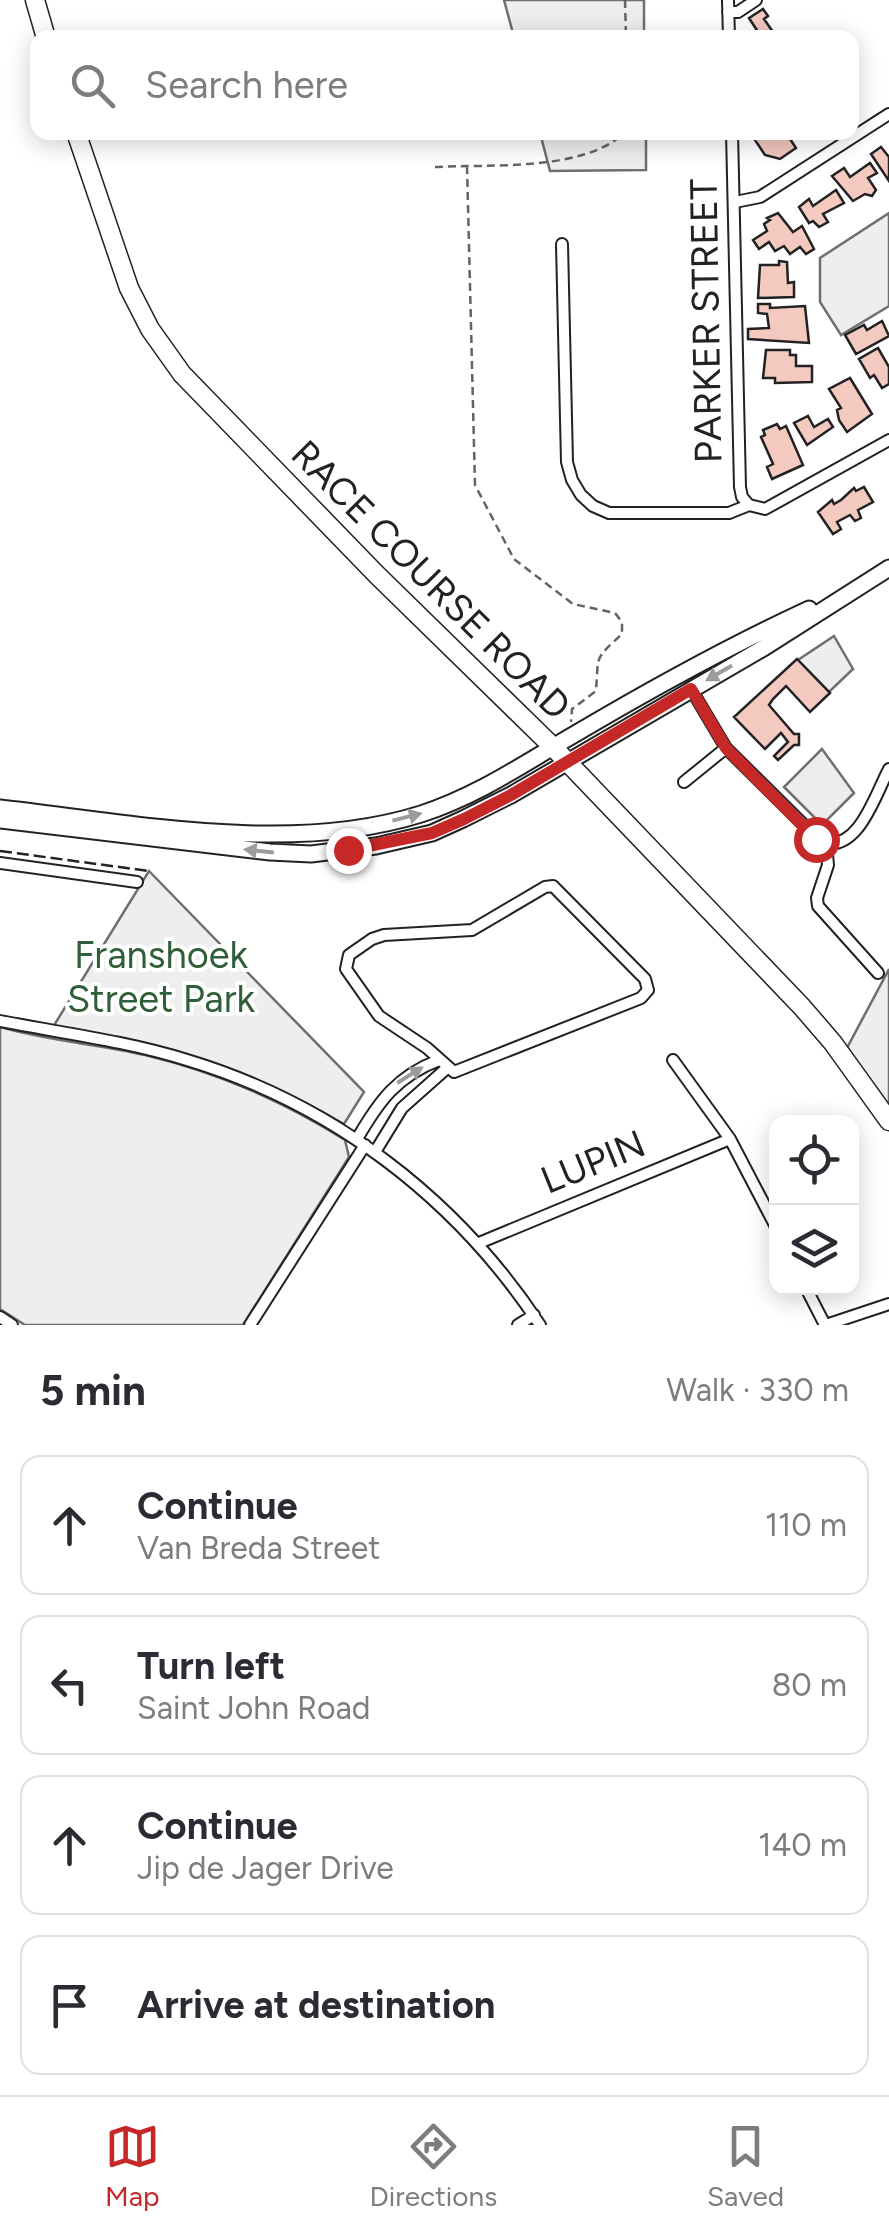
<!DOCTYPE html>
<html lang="en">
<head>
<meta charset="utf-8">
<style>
	:root { --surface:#fff; --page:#f7f7f7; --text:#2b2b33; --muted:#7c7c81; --line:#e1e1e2; --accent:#c62828 }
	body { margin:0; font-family:Figtree,sans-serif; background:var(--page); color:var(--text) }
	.controls { position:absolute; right:30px; bottom:30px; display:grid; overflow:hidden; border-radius:20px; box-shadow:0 5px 25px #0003 }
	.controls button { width:90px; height:90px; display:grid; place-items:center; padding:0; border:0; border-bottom:2px solid var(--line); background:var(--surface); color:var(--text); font:50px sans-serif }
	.stop { position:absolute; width:30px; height:30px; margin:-22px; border:8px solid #c62828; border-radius:50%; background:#fff }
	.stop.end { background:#c62828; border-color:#fff; box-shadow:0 2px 10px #0008 }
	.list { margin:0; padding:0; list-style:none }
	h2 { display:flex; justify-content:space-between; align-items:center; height:130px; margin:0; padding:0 40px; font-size:42px }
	h2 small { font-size:32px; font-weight:400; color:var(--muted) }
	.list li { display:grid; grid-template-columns:65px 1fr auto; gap:30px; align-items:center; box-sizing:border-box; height:140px; margin:0 20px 20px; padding:0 20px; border:2px solid var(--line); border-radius:20px }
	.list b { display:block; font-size:38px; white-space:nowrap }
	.list p { margin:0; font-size:32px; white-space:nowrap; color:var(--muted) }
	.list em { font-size:32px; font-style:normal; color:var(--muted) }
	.icon { flex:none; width:55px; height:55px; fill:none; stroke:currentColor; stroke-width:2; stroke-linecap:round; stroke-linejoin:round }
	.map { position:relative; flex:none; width:889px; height:1325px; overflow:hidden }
	.search { position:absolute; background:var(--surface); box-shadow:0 5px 25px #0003; left:30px; right:30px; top:30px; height:110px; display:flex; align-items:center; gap:25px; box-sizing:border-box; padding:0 35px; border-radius:20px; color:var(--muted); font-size:38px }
	.sheet { height:770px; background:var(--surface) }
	nav { display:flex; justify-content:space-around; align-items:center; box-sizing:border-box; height:140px; border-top:2px solid var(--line); background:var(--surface); font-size:28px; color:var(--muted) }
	nav a { display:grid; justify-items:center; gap:5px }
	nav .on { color:var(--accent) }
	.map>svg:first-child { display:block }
</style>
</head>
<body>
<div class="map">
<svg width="889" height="1325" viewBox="0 0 889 1325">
	<rect width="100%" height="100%" fill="#fff"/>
	<!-- green -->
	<path fill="#eee" stroke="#6f6f6f" stroke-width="2.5" d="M504 0H644V37H514Z
		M540 133H646V170L550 171Z
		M889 213V306L841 335 820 302V258Z
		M834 636 853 669 829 692 798 660Z
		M149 871 364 1092 344 1124C250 1069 161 1042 53 1027Z
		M889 969V1107L847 1048Z
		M0 1027C48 1041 97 1044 145 1055 217 1072 283 1101 345 1140L349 1157 243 1325H25L0 1309Z"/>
	<!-- parking -->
	<path fill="#ededed" stroke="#6f6f6f" stroke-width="2.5" d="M822 749 854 793 822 825 784 787Z"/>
	<!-- building -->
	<path fill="#f3c9c0" stroke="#222" stroke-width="2.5" d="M763 9 768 16 764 19 773 32 768 38H762L749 18Z
		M758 132 786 133 796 148 780 159 765 155 755 140 760 136Z
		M881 147 889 157V181L871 154Z
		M870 163 877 173 868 178 876 190 872 196 865 194 853 201 832 176 844 168 850 177Z
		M836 190 844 203 823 214 828 222 819 227 813 221 809 223 799 207 809 199 813 206Z
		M778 213 793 232 802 226 814 249 806 254 800 247 790 254 784 246 775 251 769 242 759 249 753 240 767 231 764 224 770 220 767 218Z
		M779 261 787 262 788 283 794 282V297L758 298 760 265H779Z
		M758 304H770V308L805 306 809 343 748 339V329L769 328 767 314 758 313Z
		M882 321 889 336 856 354 845 335 864 325 867 330Z
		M878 348 889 367V384L882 388 874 375 870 378 859 359Z
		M766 350H790V355H796V366H812V382L775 383V378H763Z
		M850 378 872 414 847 432 839 420 837 410 841 408 829 389Z
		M808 416 814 427 828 419 833 427 807 445 794 423Z
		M777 424 780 429 786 426 803 465 772 479 767 467 773 464 761 437 765 435 763 430Z
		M864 487 873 502 858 510 861 518 855 521 850 515 837 522 841 529 833 534 818 512 832 500 834 504 841 500 854 488 856 491Z
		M797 659 830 693 810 712 786 686 773 699 769 705 794 734H799V745H794L778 760 774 756 788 742 781 733 765 749 734 717Z"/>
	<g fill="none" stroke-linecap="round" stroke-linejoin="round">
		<defs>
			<path id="minor" d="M728 0 729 38
				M728 12H738L756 0
				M732 132 740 487 742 497 749 505
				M735 202 760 197 889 114
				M562 244 567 462 572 480 581 495 593 506 609 513H729L749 505 765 509 889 440
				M691 689 726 748 821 842C858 854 875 795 889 769
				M684 782 726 748
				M826 844 828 865 817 898 818 906 878 973
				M0 863 137 882
				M553 886 645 979 648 990 641 998 454 1072 427 1048 379 1016 346 969 349 955 372 939 384 935 472 930 545 887Z
				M0 1021C62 1033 126 1041 187 1060 333 1104 456 1198 540 1325
				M673 1060 730 1139 776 1227
				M357 1139C379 1101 397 1076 439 1060
				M375 1152 402 1108 447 1068
				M479 1243 730 1139
				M806 1288 825 1325
				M0 1317 12 1325
				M250 1325 365 1145
				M518 1325 534 1315
				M826 1325 889 1304"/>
			<path id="secondary" d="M0 808C133 823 291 855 421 814 477 796 525 763 575 734 651 689 729 646 809 609
				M0 820 270 852 311 854 376 846 432 833 463 819 511 795 765 647 889 568"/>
			<path id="primary" d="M35 0 46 38
				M76 132 129 288 150 329 182 374 377 575 553 747 802 1007 833 1043 889 1121"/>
		</defs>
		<!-- minor casing -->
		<use href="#minor" stroke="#222" stroke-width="14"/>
		<!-- secondary casing -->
		<use href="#secondary" stroke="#222" stroke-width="19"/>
		<!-- primary casing -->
		<use href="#primary" stroke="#222" stroke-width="21"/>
		<!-- path -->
		<path stroke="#646464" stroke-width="2.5" stroke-dasharray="8 5" stroke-linecap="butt" d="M625 0 626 38
			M467 166 475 485 514 559 573 604 615 613 622 622V634C593 661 599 654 596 691L572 709 571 722
			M435 167C488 164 585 172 625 132"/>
		<!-- minor -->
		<use href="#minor" stroke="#fff" stroke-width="10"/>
		<!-- secondary -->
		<use href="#secondary" stroke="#fff" stroke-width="15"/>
		<!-- primary -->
		<use href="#primary" stroke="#fff" stroke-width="18"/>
		<!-- fence -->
		<path stroke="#222" stroke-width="2.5" stroke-dasharray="12 5" stroke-linecap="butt" d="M0 851 149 871"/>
	</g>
	<!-- one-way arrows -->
	<defs><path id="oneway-solid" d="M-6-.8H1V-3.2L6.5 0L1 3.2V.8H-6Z" transform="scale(2.5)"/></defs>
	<g fill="#9c9c9c">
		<use href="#oneway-solid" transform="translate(719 673) rotate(150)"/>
		<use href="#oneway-solid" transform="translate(407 817) rotate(-14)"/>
		<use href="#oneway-solid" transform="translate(259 851) rotate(-174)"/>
		<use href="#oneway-solid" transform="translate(410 1075) rotate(-32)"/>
	</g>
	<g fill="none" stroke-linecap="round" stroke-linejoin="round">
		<!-- route -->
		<path stroke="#c62828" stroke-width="12" d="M348 850 432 833 464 819 511 795 691 689 726 748 816 839"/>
	</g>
	<g text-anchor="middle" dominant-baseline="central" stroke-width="8" stroke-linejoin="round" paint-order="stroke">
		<!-- street labels -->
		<g font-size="38" fill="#222" stroke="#fff">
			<text transform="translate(706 321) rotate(-91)">PARKER STREET</text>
			<text transform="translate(431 580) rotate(45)">RACE COURSE ROAD</text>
			<text transform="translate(593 1162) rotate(-22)">LUPIN</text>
		</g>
		<!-- park labels -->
		<g font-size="38" fill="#2f5e38" stroke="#fff">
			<text x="161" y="955">Franshoek<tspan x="161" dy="44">Street Park</tspan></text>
		</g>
	</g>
</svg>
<div class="controls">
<button><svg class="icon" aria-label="locate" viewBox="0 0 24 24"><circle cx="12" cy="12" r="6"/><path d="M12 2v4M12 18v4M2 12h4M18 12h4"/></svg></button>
<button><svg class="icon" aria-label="layers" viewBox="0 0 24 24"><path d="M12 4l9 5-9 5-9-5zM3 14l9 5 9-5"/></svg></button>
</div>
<div class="stop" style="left:816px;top:839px"></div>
<div class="stop end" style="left:348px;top:850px"></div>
<div class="search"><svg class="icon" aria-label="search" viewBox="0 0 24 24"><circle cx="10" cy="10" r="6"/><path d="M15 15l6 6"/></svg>Search here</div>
</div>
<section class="sheet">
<h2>5 min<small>Walk · 330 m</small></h2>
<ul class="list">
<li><svg class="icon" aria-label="ahead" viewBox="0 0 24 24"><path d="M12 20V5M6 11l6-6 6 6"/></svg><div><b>Continue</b><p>Van Breda Street</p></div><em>110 m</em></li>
<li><svg class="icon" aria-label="left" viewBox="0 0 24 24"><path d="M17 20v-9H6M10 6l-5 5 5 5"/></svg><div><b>Turn left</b><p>Saint John Road</p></div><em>80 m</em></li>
<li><svg class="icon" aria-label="ahead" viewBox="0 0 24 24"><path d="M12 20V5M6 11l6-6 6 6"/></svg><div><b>Continue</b><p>Jip de Jager Drive</p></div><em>140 m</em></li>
<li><svg class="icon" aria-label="arrive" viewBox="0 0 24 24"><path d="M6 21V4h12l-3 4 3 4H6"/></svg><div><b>Arrive at destination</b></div></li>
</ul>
</section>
<nav>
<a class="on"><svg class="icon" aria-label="map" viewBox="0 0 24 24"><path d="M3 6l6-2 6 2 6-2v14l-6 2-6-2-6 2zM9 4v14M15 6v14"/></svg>Map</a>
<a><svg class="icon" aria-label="directions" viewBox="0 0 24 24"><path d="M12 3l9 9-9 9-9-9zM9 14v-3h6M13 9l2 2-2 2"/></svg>Directions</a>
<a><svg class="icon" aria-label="saved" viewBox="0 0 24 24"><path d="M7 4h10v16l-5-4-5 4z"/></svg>Saved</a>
</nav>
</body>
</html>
